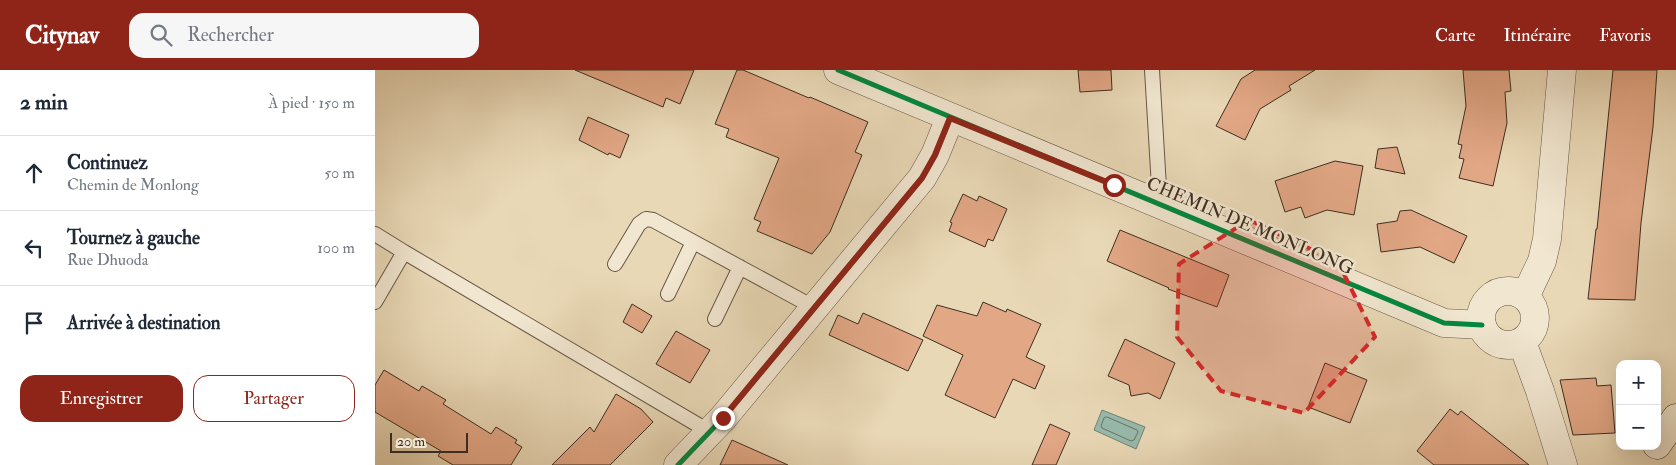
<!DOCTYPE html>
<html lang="fr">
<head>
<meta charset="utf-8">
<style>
	:root { --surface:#fff; --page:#f6f6f7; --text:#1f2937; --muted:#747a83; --line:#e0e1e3; --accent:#8f2418 }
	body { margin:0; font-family:"IM FELL Double Pica",serif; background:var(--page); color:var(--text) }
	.controls { position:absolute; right:15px; bottom:15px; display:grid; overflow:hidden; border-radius:10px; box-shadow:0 5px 20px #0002 }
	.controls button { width:45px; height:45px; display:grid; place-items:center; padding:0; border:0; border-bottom:1px solid var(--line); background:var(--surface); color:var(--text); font:25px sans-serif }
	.scale { position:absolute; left:15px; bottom:12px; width:78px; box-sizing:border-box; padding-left:5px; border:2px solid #3e2e21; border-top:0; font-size:14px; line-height:18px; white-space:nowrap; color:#3e2e21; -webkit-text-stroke:4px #f1e6d0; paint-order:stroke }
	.stop { position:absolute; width:15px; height:15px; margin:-11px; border:4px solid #8f2418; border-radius:50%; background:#fff }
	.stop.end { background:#8f2418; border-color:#fff; box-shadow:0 1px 5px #0008 }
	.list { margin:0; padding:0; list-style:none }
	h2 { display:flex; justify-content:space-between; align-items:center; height:65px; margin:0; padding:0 20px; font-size:21px }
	h2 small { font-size:16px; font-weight:400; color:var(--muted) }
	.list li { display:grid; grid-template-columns:32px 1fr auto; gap:15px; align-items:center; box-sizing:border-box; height:75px; padding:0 20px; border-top:1px solid var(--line) }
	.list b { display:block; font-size:19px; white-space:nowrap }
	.list p { margin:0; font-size:16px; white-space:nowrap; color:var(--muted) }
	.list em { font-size:16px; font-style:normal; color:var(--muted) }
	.actions { display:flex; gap:10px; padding:15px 20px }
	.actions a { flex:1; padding:11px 0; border:1px solid var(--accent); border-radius:15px; text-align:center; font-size:18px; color:var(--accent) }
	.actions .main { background:var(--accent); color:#fff }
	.icon { flex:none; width:28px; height:28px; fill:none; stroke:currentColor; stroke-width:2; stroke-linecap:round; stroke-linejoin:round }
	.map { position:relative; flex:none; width:1301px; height:395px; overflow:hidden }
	header { display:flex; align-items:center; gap:30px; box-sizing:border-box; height:70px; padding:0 25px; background:var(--accent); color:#fff }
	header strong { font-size:24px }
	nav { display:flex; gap:28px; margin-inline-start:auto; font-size:18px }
	.search { width:350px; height:45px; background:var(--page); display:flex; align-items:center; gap:12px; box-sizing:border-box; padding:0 18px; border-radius:15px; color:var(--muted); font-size:19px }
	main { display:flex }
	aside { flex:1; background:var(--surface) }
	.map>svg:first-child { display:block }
</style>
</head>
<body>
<header>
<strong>Citynav</strong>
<div class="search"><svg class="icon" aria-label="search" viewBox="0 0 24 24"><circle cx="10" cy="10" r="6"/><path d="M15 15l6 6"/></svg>Rechercher</div>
<nav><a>Carte</a><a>Itinéraire</a><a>Favoris</a></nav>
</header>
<main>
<aside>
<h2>2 min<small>À pied · 150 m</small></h2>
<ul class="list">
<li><svg class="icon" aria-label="ahead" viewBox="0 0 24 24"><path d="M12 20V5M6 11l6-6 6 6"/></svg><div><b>Continuez</b><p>Chemin de Monlong</p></div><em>50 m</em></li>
<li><svg class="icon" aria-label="left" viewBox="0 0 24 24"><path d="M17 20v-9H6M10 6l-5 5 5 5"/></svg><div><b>Tournez à gauche</b><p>Rue Dhuoda</p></div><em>100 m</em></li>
<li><svg class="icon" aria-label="arrive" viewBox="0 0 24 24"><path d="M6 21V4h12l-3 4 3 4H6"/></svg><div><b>Arrivée à destination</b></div></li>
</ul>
<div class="actions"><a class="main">Enregistrer</a><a>Partager</a></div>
</aside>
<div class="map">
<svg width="1301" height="395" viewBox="0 0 1301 395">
	<rect width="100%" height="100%" fill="#e9d8b6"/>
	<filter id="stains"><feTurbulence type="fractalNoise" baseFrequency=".004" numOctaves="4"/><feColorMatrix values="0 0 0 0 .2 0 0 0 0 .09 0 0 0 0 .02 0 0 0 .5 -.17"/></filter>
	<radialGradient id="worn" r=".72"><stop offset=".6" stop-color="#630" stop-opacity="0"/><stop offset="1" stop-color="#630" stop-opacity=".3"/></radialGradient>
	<!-- water -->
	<path fill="#97baac" stroke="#738274" d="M727 340 770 357 761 379 719 360Z"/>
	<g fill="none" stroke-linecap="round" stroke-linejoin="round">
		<!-- shore -->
		<path stroke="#6a7466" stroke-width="1" d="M732 347 762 360 763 362 759 370 756 371 727 358 726 356 729 348Z"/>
	</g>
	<!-- building -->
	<path fill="#e2a785" stroke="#3e2e21" d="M200 0H319L305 34 291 28 288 37Z
		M362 0H368L434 28 435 27 493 52 480 82 487 85 455 162 437 184 382 161 386 152 379 149 404 88 351 67 354 59 340 54Z
		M703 0H736L737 20 705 22Z
		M880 0H940L914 16 916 20 885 39 870 70 841 56 866 9Z
		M1088 0H1134L1136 21 1130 22 1132 53 1118 116 1084 108 1089 89 1084 88 1087 75 1083 74 1091 36Z
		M1238 0H1282L1278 57 1266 153 1260 230 1213 229 1221 159H1222Z
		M213 47 254 65 245 88 234 83 233 85 204 70Z
		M1022 77 1030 104 1000 98 1003 79Z
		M960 91 988 96 979 145 952 140 930 148 926 137 910 142 900 111Z
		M588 124 602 131 604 126 632 139 618 171 613 169 610 177 574 161 577 153 575 152Z
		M1036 140 1092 166 1079 193 1045 177 1006 182 1002 154 1022 151 1025 141Z
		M745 160 854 205 842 237 793 219 794 218 732 191Z
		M608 232 631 242 632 239 666 254 651 287 670 296 660 319 638 309 620 348 570 325 588 285 548 266 562 235 602 246Z
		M257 234 277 246 267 263 248 252Z
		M488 243 548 270 533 301 454 265 463 245 483 254Z
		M301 261 335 280 315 313 281 294Z
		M750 269 800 293 785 329 773 323 756 326 754 315 733 306Z
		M950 293 992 310 975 353 933 337Z
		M9 300 44 321 47 316 71 330 68 334 116 364 121 357 142 370 140 373 147 377 136 395H78L63 386 66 381 0 342V315Z
		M1221 308 1222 316 1236 315 1240 363 1198 365 1185 310Z
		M241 324 266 339 278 352 235 395H177L215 357 219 362Z
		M1075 339 1083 345 1086 341 1154 395H1059L1042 381Z
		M675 354 695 363 681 395H657Z
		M357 370 413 395H345Z"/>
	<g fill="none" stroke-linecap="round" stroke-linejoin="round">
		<defs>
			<path id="service" d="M777 0 785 134
				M0 164 29 182
				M240 194 264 154 271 149 278 150 440 238
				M293 224 318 172
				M0 232 29 182 335 362
				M340 249 365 197"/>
			<path id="minor" d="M463 0 1069 253 1107 255
				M303 395 348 348 547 108 560 85 575 48"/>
			<path id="tertiary" d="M1106 248a27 27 0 1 1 54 0a27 27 0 1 1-54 0Z
				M1150 227 1167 191 1172 169 1187 0
				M1147 272 1165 321 1188 395"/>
			<path id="secondary" d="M1282 375 1301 348"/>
		</defs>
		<!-- service casing -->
		<use href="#service" stroke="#695846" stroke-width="16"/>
		<!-- minor casing -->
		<use href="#minor" stroke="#695846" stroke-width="29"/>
		<!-- tertiary casing -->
		<use href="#tertiary" stroke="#695846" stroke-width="29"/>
		<!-- secondary casing -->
		<use href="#secondary" stroke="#3e2e21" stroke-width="29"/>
		<!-- service -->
		<use href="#service" stroke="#f1e6d0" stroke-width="14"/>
		<!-- minor -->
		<use href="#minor" stroke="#f1e6d0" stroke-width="28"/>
		<!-- tertiary -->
		<use href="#tertiary" stroke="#f1e6d0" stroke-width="28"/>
		<!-- secondary -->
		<use href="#secondary" stroke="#f1e6d0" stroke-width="28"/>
		<defs>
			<path id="cycleway" d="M463 0 1069 253 1107 255
				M303 395 348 348 547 108 560 85 575 48"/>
		</defs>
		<!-- cycleway casing -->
		<use href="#cycleway" stroke="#f1e6d0" stroke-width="8"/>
		<!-- cycleway -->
		<use href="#cycleway" stroke="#00873e" stroke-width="5"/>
	</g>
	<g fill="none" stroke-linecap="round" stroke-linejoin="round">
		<!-- route -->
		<path stroke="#8f2418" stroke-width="6" d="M348 348 547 108 560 85 575 48 739 115"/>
	</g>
	<!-- marked area -->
	<path fill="#d62828" fill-opacity="0.2" stroke="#d62828" stroke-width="4" stroke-dasharray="10 6" stroke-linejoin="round" d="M874 150 963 192 1000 267 929 343 846 321 802 267 804 194Z"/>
	<g text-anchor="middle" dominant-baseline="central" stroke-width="5" stroke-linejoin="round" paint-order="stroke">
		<!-- street labels -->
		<g font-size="18" fill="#3e2e21" stroke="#f1e6d0">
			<text transform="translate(875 156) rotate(23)">CHEMIN DE MONLONG</text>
		</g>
	</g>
	<rect width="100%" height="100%" filter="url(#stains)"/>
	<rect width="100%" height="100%" fill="url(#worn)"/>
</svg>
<div class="controls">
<button>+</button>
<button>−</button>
</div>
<div class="scale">20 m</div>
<div class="stop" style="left:739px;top:115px"></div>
<div class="stop end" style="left:348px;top:348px"></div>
</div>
</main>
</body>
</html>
